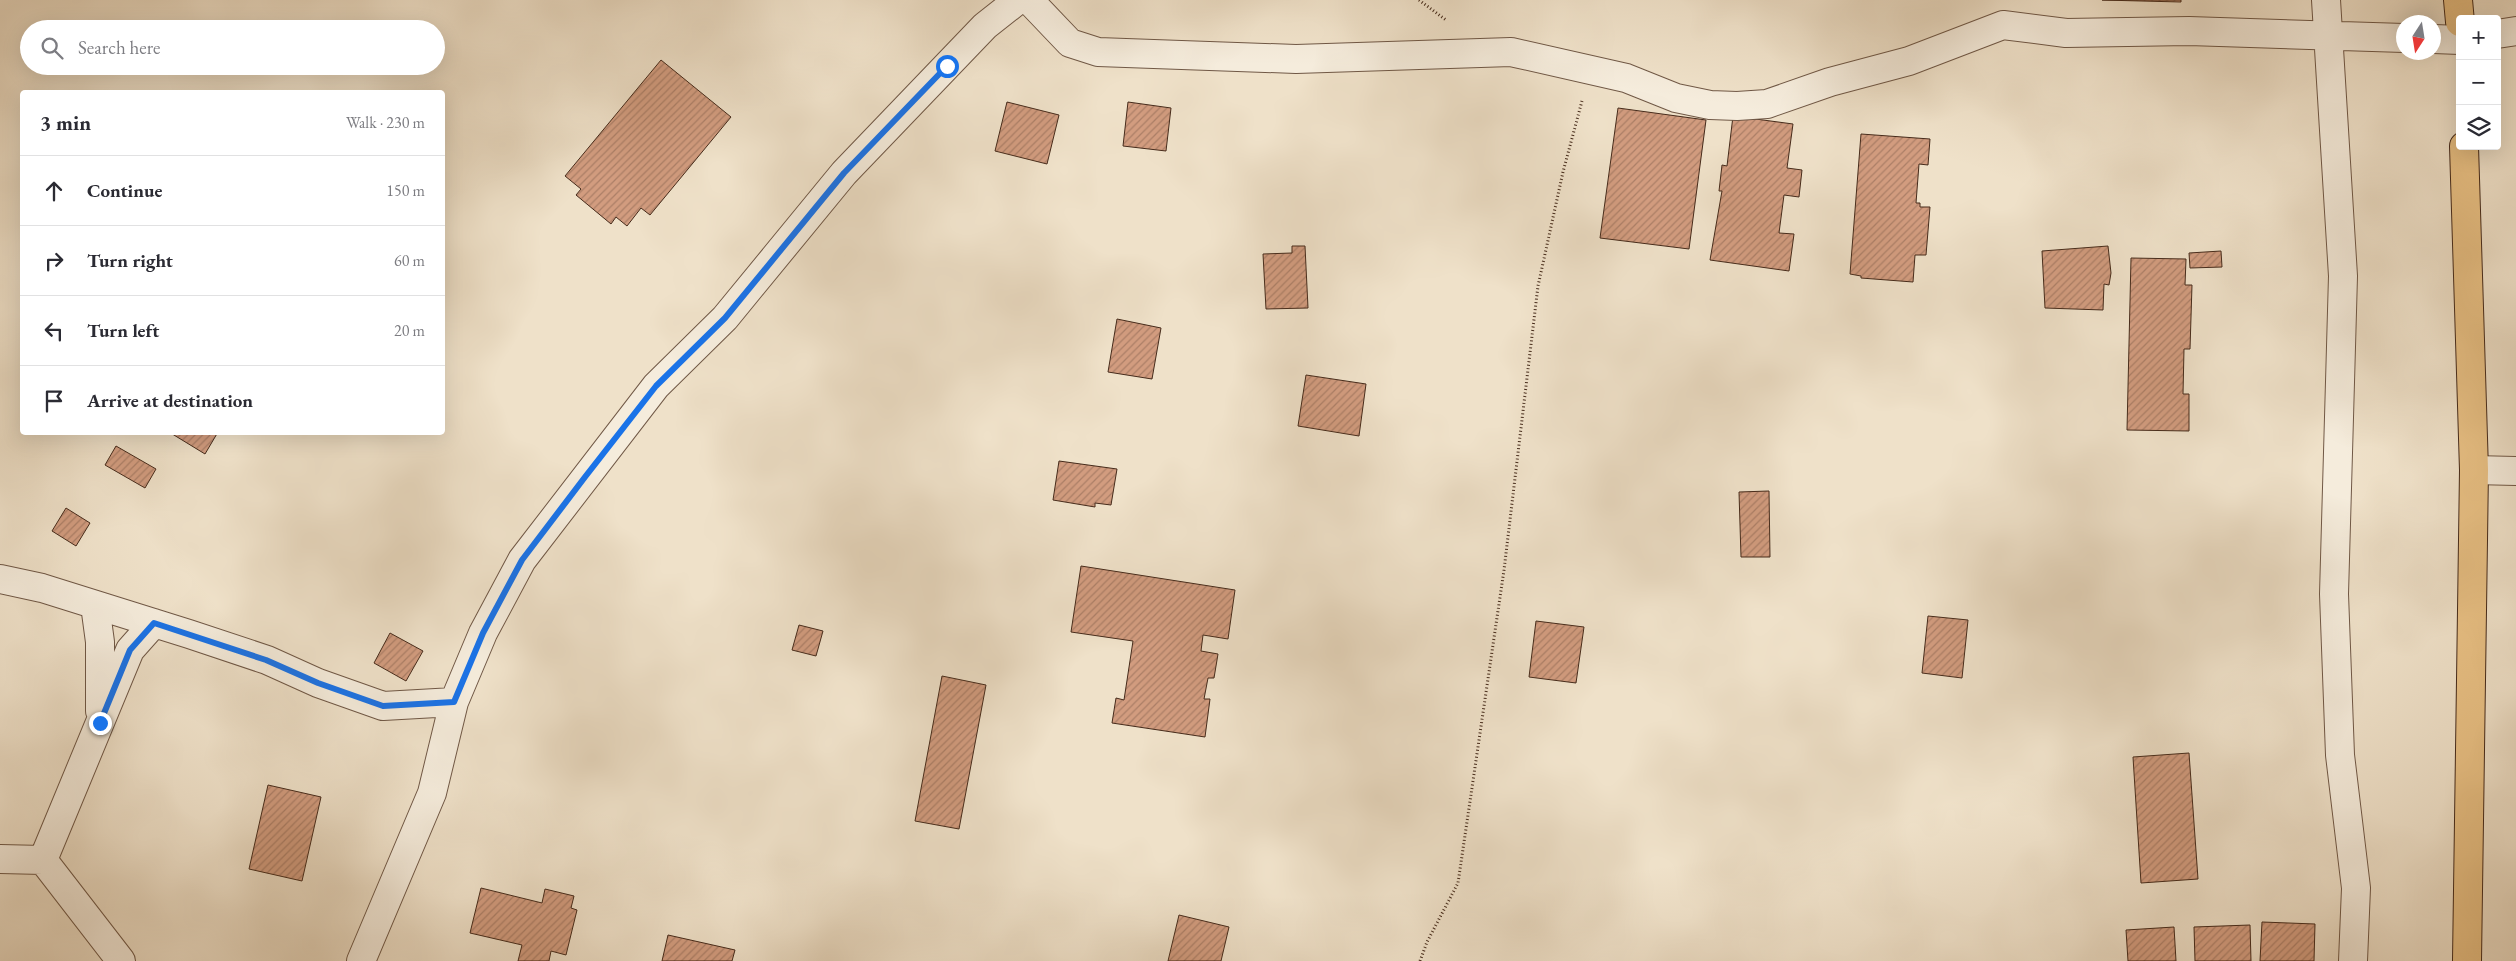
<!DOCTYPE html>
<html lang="en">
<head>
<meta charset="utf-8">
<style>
	:root { --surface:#fff; --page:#f7f7f7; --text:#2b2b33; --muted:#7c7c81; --line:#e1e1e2 }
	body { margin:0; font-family:"EB Garamond",serif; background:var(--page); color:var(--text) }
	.controls { position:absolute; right:15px; top:15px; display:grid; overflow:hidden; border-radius:5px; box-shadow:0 5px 20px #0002 }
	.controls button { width:45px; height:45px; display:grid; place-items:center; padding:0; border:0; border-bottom:1px solid var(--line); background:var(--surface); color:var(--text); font:25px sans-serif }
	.compass { position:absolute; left:2396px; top:15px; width:45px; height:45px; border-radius:50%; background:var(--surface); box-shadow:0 5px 20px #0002; rotate:192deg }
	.stop { position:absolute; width:15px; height:15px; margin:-11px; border:4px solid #1a73e8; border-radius:50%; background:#fff }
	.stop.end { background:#1a73e8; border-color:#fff; box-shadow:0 1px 5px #0008 }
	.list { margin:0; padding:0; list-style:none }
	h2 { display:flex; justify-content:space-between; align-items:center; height:65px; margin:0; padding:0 20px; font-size:21px }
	h2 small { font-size:16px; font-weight:400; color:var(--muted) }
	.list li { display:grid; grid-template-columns:32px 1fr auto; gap:15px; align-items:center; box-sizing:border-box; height:70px; padding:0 20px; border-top:1px solid var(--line) }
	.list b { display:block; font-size:19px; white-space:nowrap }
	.list em { font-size:16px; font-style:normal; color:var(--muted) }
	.icon { flex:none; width:28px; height:28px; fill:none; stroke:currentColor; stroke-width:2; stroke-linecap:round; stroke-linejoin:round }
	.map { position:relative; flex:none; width:2516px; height:961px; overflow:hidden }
	.search { position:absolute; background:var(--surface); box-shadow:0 5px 20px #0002; left:20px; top:20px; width:425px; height:55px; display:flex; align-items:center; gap:12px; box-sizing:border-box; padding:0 18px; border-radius:28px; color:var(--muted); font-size:19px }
	.panel { position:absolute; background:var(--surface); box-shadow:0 5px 20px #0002; left:20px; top:90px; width:425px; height:345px; border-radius:5px }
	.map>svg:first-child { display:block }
</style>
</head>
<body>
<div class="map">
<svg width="2516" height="961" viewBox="0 0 2516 961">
	<defs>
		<pattern id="building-hatch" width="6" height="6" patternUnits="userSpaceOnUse" patternTransform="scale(1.25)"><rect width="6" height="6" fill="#d29c7f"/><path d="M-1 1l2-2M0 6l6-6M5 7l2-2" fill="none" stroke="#ac7f67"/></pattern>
	</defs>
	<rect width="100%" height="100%" fill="#efe1c9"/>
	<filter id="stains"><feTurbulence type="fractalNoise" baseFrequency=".004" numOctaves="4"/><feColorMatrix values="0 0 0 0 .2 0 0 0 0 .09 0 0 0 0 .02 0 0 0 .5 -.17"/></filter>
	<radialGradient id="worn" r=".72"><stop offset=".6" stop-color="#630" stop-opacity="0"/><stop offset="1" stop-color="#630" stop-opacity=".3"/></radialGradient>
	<!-- building -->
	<path fill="url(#building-hatch)" stroke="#462b1b" d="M2102 0H2181V2Z
		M661 60 731 117 650 215 641 208 627 226 616 217 611 224 576 195 581 189 565 176Z
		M1007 102 1059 115 1047 164 995 151Z
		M1128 102 1171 108 1166 151 1123 146Z
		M1618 108 1706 120 1689 249 1600 238Z
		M1733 116 1793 124 1787 168 1802 170 1799 197 1784 195 1779 233 1794 234 1789 271 1710 260 1722 191H1719L1722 165 1727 166Z
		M1861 134 1930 139 1928 165 1919 164 1916 203H1920V207H1930L1926 255H1915L1913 282 1861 278V276L1850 274Z
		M1292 246H1305L1308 308 1266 309 1263 254 1292 253Z
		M2108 246 2111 273 2109 285 2104 284 2103 310 2045 308 2042 251Z
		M2221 251 2222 267 2190 268 2189 253Z
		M2131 258 2186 259 2185 285H2192L2190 349H2184L2183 394H2189V431L2127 430Z
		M1117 319 1161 328 1152 379 1108 372Z
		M1306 375 1366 384 1359 436 1298 426Z
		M169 432H218L205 454Z
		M116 446 156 469 145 488 105 465Z
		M1059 461 1117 469 1111 505 1095 503V507L1053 500Z
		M1769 491 1770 557H1741L1739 492Z
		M66 508 90 523 76 546 52 531Z
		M1081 566 1235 590 1228 639 1203 635 1201 651 1218 654 1214 678H1208L1204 699H1210L1205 737 1112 723 1116 698 1124 700 1133 641 1071 632Z
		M1928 616 1968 620 1962 678 1922 673Z
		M1536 621 1584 627 1576 683 1529 677Z
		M799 625 823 631 816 656 792 650Z
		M390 633 423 651 406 681 374 663Z
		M942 676 986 685 959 829 915 821Z
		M2189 753 2198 879 2141 883 2133 757Z
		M268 785 321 797 302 881 249 869Z
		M481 888 542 903 545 889 574 896 571 908 577 910 566 955 551 951 549 961H518L522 945 470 933Z
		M1179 915 1229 927 1221 961H1168Z
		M2262 922 2315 924 2314 961H2260Z
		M2250 925 2251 961H2195L2194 927Z
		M2174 927 2176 961H2128L2126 930Z
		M668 935 735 950 732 961H662Z"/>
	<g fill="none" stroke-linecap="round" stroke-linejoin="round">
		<defs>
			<path id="minor" d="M1029 0 1070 43 1098 52 1296 59 1511 52 1626 78 1676 98 1710 105 1737 106 1767 104 1830 82 1909 61 2003 25 2066 33 2189 31 2404 38
				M2326 0 2343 276 2334 594 2340 755 2356 888 2353 961
				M2497 34 2516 31
				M2434 39 2460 40
				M2474 470 2516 471
				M0 579 42 588 189 634 267 660 318 683 383 706 454 702
				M95 605 100 642V711
				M0 859 43 860
				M121 961 43 860 130 650 154 623
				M361 961 432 793 454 702 483 633 522 560 656 386 725 318 844 173 985 26 1018 0"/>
			<path id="major" d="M2458 0 2460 22
				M2464 146 2474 470 2467 961"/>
		</defs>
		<!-- minor casing -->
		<use href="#minor" stroke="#705846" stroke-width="30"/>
		<!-- major casing -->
		<use href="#major" stroke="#462b1b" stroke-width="30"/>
		<!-- path -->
		<path stroke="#462b1b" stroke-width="3" stroke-dasharray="1 2.5" stroke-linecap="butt" d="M1419 0 1446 20
			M1420 961 1427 942 1458 883 1504 570 1538 286 1563 172 1582 101"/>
		<!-- minor -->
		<use href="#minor" stroke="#f5ecdc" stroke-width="28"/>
		<!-- major -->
		<use href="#major" stroke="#e8c084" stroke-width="28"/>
	</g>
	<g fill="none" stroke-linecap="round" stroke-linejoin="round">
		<!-- route -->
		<path stroke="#1a73e8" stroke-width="6" d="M100 723 130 650 154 623 266 660 318 683 383 706 454 702 483 633 522 560 585 477 656 386 725 318 844 173 947 66"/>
	</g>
	<rect width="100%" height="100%" filter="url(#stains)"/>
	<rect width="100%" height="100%" fill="url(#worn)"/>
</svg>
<div class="controls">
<button>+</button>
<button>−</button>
<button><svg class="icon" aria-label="layers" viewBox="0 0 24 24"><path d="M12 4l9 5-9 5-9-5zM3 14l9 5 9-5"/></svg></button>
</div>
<svg class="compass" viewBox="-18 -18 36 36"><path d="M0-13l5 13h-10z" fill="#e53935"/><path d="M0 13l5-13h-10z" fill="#7c7c81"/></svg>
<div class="stop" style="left:947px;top:66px"></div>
<div class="stop end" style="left:100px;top:723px"></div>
<div class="search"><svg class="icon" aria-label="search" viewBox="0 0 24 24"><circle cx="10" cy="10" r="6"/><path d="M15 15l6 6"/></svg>Search here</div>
<section class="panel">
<h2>3 min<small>Walk · 230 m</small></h2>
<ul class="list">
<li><svg class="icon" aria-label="ahead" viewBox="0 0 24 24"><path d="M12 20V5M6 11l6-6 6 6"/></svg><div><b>Continue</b></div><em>150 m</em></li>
<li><svg class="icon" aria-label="right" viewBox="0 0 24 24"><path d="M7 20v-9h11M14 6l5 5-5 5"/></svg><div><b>Turn right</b></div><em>60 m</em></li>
<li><svg class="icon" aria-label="left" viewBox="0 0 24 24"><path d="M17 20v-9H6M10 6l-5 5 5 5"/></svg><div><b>Turn left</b></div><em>20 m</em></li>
<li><svg class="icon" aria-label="arrive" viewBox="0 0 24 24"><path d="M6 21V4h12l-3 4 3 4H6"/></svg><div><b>Arrive at destination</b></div></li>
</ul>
</section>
</div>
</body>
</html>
